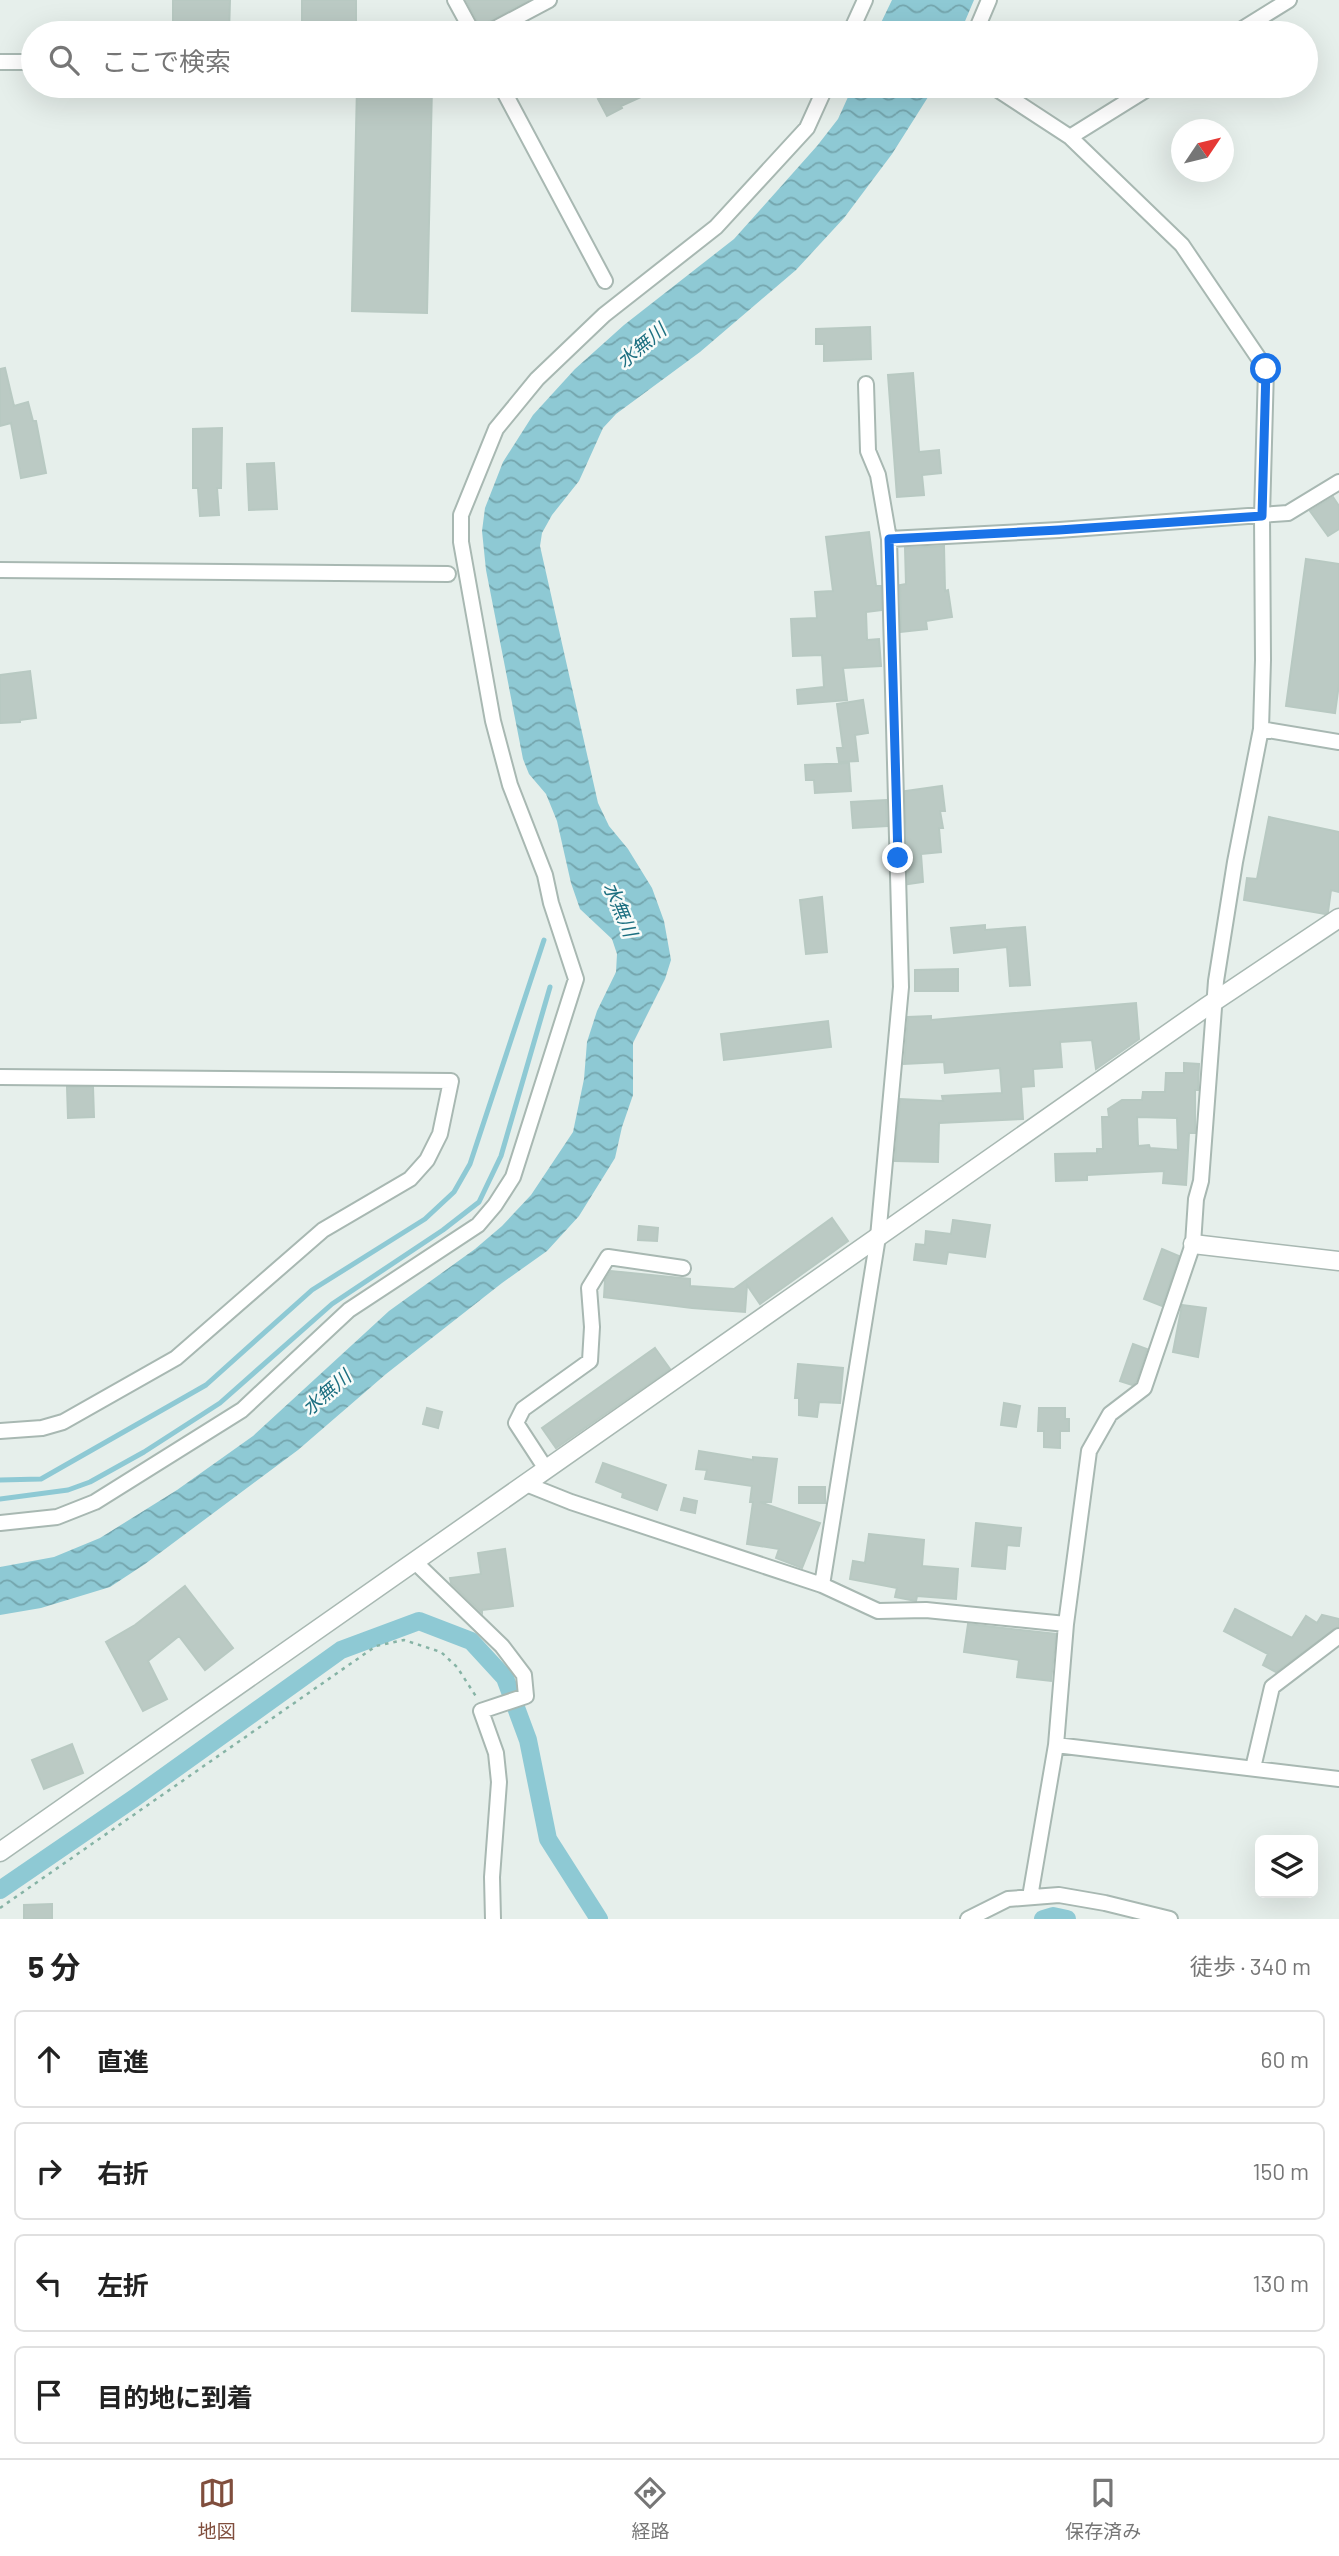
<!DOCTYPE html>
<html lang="ja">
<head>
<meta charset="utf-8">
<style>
	:root { --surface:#fff; --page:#f2f2f2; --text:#222; --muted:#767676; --line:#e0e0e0; --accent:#804e3d }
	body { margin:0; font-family:Barlow,"Noto Sans JP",sans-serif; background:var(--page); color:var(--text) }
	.controls { position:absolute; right:21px; bottom:21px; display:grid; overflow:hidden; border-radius:10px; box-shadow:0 7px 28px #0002 }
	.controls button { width:63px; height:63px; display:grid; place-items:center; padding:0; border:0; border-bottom:2px solid var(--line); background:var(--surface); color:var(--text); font:35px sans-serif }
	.compass { position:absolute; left:1171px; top:119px; width:63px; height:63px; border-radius:50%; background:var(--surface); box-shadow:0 7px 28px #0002; rotate:55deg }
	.stop { position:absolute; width:21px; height:21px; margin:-16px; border:5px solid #1a73e8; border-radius:50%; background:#fff }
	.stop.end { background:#1a73e8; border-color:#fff; box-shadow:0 2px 7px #0008 }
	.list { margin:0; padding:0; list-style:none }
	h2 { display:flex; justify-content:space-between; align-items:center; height:91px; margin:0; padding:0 28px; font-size:30px }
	h2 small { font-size:23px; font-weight:400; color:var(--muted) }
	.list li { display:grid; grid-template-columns:46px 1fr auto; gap:21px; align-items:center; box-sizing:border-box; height:98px; margin:0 14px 14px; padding:0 14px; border:2px solid var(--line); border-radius:10px }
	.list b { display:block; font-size:26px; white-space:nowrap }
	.list em { font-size:23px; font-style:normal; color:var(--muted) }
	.icon { flex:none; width:38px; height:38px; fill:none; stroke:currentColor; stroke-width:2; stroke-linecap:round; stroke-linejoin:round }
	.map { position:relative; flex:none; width:1339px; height:1919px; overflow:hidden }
	.search { position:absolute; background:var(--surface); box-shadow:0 7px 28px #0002; left:21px; right:21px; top:21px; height:77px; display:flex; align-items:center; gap:18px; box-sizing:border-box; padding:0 24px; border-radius:38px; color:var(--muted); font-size:26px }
	.sheet { height:539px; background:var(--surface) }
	nav { display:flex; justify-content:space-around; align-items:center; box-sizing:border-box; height:98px; border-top:2px solid var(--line); background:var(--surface); font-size:19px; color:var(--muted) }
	nav a { display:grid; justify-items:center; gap:4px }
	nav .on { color:var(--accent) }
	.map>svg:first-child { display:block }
</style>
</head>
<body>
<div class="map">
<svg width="1339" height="1919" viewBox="0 0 1339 1919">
	<defs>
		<pattern id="water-waves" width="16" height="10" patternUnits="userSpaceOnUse" patternTransform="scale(1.75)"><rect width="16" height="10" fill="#8ec9d4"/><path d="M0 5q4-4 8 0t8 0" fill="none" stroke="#74a5ad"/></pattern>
	</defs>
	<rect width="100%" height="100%" fill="#e6efeb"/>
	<!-- water -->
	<path fill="url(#water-waves)" d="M892 0H974L960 33H876Z
		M853 86H935L892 154 844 218 796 270 700 352 616 414 603 428 579 481 552 515 542 533 540 546 598 803 609 826 628 849 652 888 664 921 671 960 665 979 633 1043V1095L622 1127 615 1158 579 1216 547 1251 502 1283 386 1374 298 1450 145 1564 110 1587 41 1608 0 1615V1567L54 1557 100 1538 177 1490 253 1436 389 1311 475 1249 502 1226 531 1195 573 1132 584 1079 587 1042 597 1011 616 972 617 954 612 939 580 909 571 883 557 821 546 794 529 774 523 759 486 570 482 531 485 508 503 462 533 415 575 369 624 325 734 239 817 146 838 119Z"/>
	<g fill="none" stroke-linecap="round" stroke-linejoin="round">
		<!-- stream -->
		<path stroke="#8ec9d4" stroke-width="5" d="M0 1480 41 1479 206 1385 312 1290 425 1219 454 1192 470 1164 544 940
			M0 1499 68 1490 90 1482 144 1452 220 1403 332 1304 443 1230 479 1202 501 1156 550 987"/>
		<!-- canal -->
		<path stroke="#8ec9d4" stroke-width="18" d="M0 1890 133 1799 341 1650 419 1621 471 1641 505 1678 528 1740 548 1839 599 1919
			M1043 1919 1053 1916 1067 1919"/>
	</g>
	<!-- building -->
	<path fill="#bbcac4" stroke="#b8c9c2" stroke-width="2" fill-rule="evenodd" d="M173 0H230L229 33H173Z
		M302 0H356V33H302Z
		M466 0H529L480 26Z
		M357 86H432L427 313 352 311Z
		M624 86H665L621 106 622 108 607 116 598 99Z
		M870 327 871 359 824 361V344H816V329Z
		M5 368 14 406 28 402 33 421H36L46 473 21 478 11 423 0 426V369Z
		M913 373 919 452 939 450 941 473 922 475 924 495 897 497 888 375Z
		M222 428 221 488H217L219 515 200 516 198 488H193V429Z
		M274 463 277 509 249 510 247 464Z
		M1333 497 1339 506V529L1328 536 1310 511Z
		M869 532 876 586H881V610L866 612 867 640 879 639 881 666 843 668 847 700 798 704 797 690 824 687 822 655 793 656 791 619 817 618 815 592 833 591 826 537Z
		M944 546 945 591 948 590 952 617 926 621 927 629 901 632 900 585 906 584 905 548Z
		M1306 559 1339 564V684L1335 713 1286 706Z
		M30 671 36 718 20 720V722L0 723V675Z
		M863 700 868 733 855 735 858 761 839 762 837 748H843L837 704Z
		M849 763 851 791 815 793 814 780H806L805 765Z
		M942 786 945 811H940L943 828H939L941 852 921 854 923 882 908 884 905 791Z
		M886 800 887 826 853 828 851 802Z
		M1269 817 1339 832V892L1331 890 1328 912 1325 914 1244 900 1247 878 1257 879Z
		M822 897 827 952 806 954 800 900Z
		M985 925V930L1025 927 1030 985 1010 986 1007 947 954 953 951 928Z
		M958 969V991H915V970Z
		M1136 1003 1139 1039 1096 1069 1092 1040 1060 1042 1062 1067 1033 1069 1034 1086 1021 1087 1023 1119 939 1123 938 1162 895 1161 900 1099 943 1101 942 1096 1002 1093 1000 1068 945 1073 944 1062 904 1064 908 1017 931 1016V1020Z
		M828 1021 831 1047 724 1060 721 1034Z
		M1184 1063 1199 1064 1198 1090H1195V1133H1189L1186 1185 1163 1183 1164 1171 1087 1175V1180L1056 1181 1055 1154 1097 1153V1149H1103L1102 1117H1109L1108 1109 1122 1100H1142L1143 1092H1165L1166 1073H1184ZM1137 1117 1177 1118 1178 1150 1150 1148 1149 1145 1138 1146Z
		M67 1087H93L94 1117 68 1118Z
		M832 1218 848 1241 760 1304 747 1285 745 1312 692 1308 604 1297 605 1280 611 1271 690 1279V1286L734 1289Z
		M953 1220 990 1225 985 1257 948 1252 946 1264 914 1260 916 1244 925 1245 926 1231 951 1234Z
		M639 1226 658 1228 657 1241 638 1240Z
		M1162 1249 1179 1256 1162 1306 1144 1299Z
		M1182 1305 1206 1308 1198 1357 1173 1352Z
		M1133 1344 1147 1349 1136 1382 1132 1385 1120 1381Z
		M655 1348 670 1369 556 1448 542 1428Z
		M798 1364 843 1368 840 1403 819 1402 817 1417 799 1415V1398H795Z
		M1004 1403 1020 1406 1016 1427 1001 1425Z
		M427 1408 442 1412 438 1428 423 1424Z
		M1039 1408H1065V1419H1069V1431H1060V1448L1044 1447V1431H1038Z
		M699 1451 753 1460V1457L777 1459 771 1502H760L820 1523 802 1568 776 1558 779 1549 747 1544 753 1502H750L752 1486 705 1479 707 1470 696 1469Z
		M603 1463 666 1485 657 1510 622 1497 623 1493 596 1482Z
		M799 1487H825V1503H799Z
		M684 1498 697 1501 695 1513 681 1510Z
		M976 1523 1021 1528 1019 1546 1007 1545 1005 1569 972 1566Z
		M869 1534 924 1540 922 1566 958 1569 956 1599 917 1596 916 1601 895 1597 897 1588 850 1579 853 1561 865 1563Z
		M505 1549 513 1606 482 1610V1613L451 1583 450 1578 481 1574 478 1553Z
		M185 1586 233 1648 205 1670 179 1636 148 1661 167 1699 143 1711 106 1642 135 1625Z
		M1235 1609 1292 1638 1306 1616 1317 1623 1322 1615 1339 1619V1626L1276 1672 1263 1665 1268 1654 1224 1631Z
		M968 1624 1056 1634 1051 1681 1017 1677 1019 1660 964 1652Z
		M72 1744 83 1773 44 1789 32 1760Z
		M52 1904V1919H24V1905Z"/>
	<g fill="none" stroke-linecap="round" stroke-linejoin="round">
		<defs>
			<path id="minor" d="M455 0 473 33
				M487 33 549 0
				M850 33 865 0
				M975 33 989 0
				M1236 33 1289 0
				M0 62H33
				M501 86 605 281
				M992 86 1070 137 1182 245 1266 369 1262 516 1263 660 1261 729 1235 862 1216 981 1201 1181 1196 1199 1193 1244 1144 1388 1110 1414 1089 1451 1066 1624 1056 1745 1030 1897
				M1070 137 1152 86
				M889 539 1059 530 1288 513 1339 482
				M0 570 448 574
				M1261 729 1339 742
				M0 1077 451 1081 440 1134 427 1160 410 1179 323 1230 176 1358 63 1422 42 1428 0 1431
				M546 1469 516 1423 523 1409 590 1361 592 1327 589 1288 608 1257 683 1268
				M526 1484 571 1502 822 1585 878 1611 926 1610 1066 1624
				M0 1523 57 1517 95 1502 242 1410 349 1310 478 1225 495 1205 513 1177 576 979 551 903 545 875 510 785 493 721 461 542V515L496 429 537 379 604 315 716 227 807 128 826 86
				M415 1562 502 1646 524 1675 526 1696 481 1711 496 1753 499 1782 492 1877 493 1919
				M822 1585 878 1237 901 987 889 539 878 475 868 451 866 384
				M1056 1745 1339 1779
				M1253 1768 1272 1687 1339 1636
				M968 1919 1008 1899 1059 1895 1105 1903 1170 1919"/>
			<path id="tertiary" d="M1193 1244 1339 1261
				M0 1852 1206 1007 1339 918"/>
		</defs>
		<!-- minor casing -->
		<use href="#minor" stroke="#a8b8b2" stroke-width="18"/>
		<!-- tertiary casing -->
		<use href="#tertiary" stroke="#a8b8b2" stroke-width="21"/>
		<!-- path -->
		<path stroke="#86b3a5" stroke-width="2.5" stroke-dasharray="3.5 5" stroke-linecap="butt" d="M0 1908 376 1646 404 1640 441 1652 457 1667 477 1698"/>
		<!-- minor -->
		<use href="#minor" stroke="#fff" stroke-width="14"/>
		<!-- tertiary -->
		<use href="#tertiary" stroke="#fff" stroke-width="18"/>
	</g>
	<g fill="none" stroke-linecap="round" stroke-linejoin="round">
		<!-- route -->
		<path stroke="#1a73e8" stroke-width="9" d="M898 858 889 539 1059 530 1262 516 1266 369"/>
	</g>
	<g text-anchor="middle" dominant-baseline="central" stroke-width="5" stroke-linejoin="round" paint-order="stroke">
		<!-- water labels -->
		<g font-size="19" font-style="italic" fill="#1c6f80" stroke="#f7fbf9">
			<text transform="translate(641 345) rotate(-40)">水無川</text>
			<text transform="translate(621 909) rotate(67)">水無川</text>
			<text transform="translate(326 1392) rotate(-41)">水無川</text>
		</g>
	</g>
</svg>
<div class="controls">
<button><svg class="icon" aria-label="layers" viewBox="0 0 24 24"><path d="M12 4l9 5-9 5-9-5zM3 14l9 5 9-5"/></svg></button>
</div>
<svg class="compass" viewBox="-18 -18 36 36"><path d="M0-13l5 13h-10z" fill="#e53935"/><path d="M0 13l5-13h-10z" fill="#767676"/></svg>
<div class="stop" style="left:1266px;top:369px"></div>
<div class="stop end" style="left:898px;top:858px"></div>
<div class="search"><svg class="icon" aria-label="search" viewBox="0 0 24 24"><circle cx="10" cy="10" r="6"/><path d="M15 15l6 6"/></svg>ここで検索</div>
</div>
<section class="sheet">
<h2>5 分<small>徒歩 · 340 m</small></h2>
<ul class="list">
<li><svg class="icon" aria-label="ahead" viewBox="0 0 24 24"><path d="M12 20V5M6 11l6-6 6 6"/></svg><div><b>直進</b></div><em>60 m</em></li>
<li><svg class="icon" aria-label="right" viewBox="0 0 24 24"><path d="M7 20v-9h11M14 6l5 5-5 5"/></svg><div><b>右折</b></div><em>150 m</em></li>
<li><svg class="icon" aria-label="left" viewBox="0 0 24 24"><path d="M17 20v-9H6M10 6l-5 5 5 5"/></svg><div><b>左折</b></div><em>130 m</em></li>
<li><svg class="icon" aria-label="arrive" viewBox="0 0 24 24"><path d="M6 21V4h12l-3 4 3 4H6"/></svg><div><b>目的地に到着</b></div></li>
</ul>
</section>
<nav>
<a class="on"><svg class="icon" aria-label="map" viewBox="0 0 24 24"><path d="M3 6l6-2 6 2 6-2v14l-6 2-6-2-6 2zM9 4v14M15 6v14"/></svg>地図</a>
<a><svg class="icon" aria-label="directions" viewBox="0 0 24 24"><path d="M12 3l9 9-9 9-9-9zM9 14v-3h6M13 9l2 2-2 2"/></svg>経路</a>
<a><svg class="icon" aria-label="saved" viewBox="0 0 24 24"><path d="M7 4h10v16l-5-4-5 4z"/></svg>保存済み</a>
</nav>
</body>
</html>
